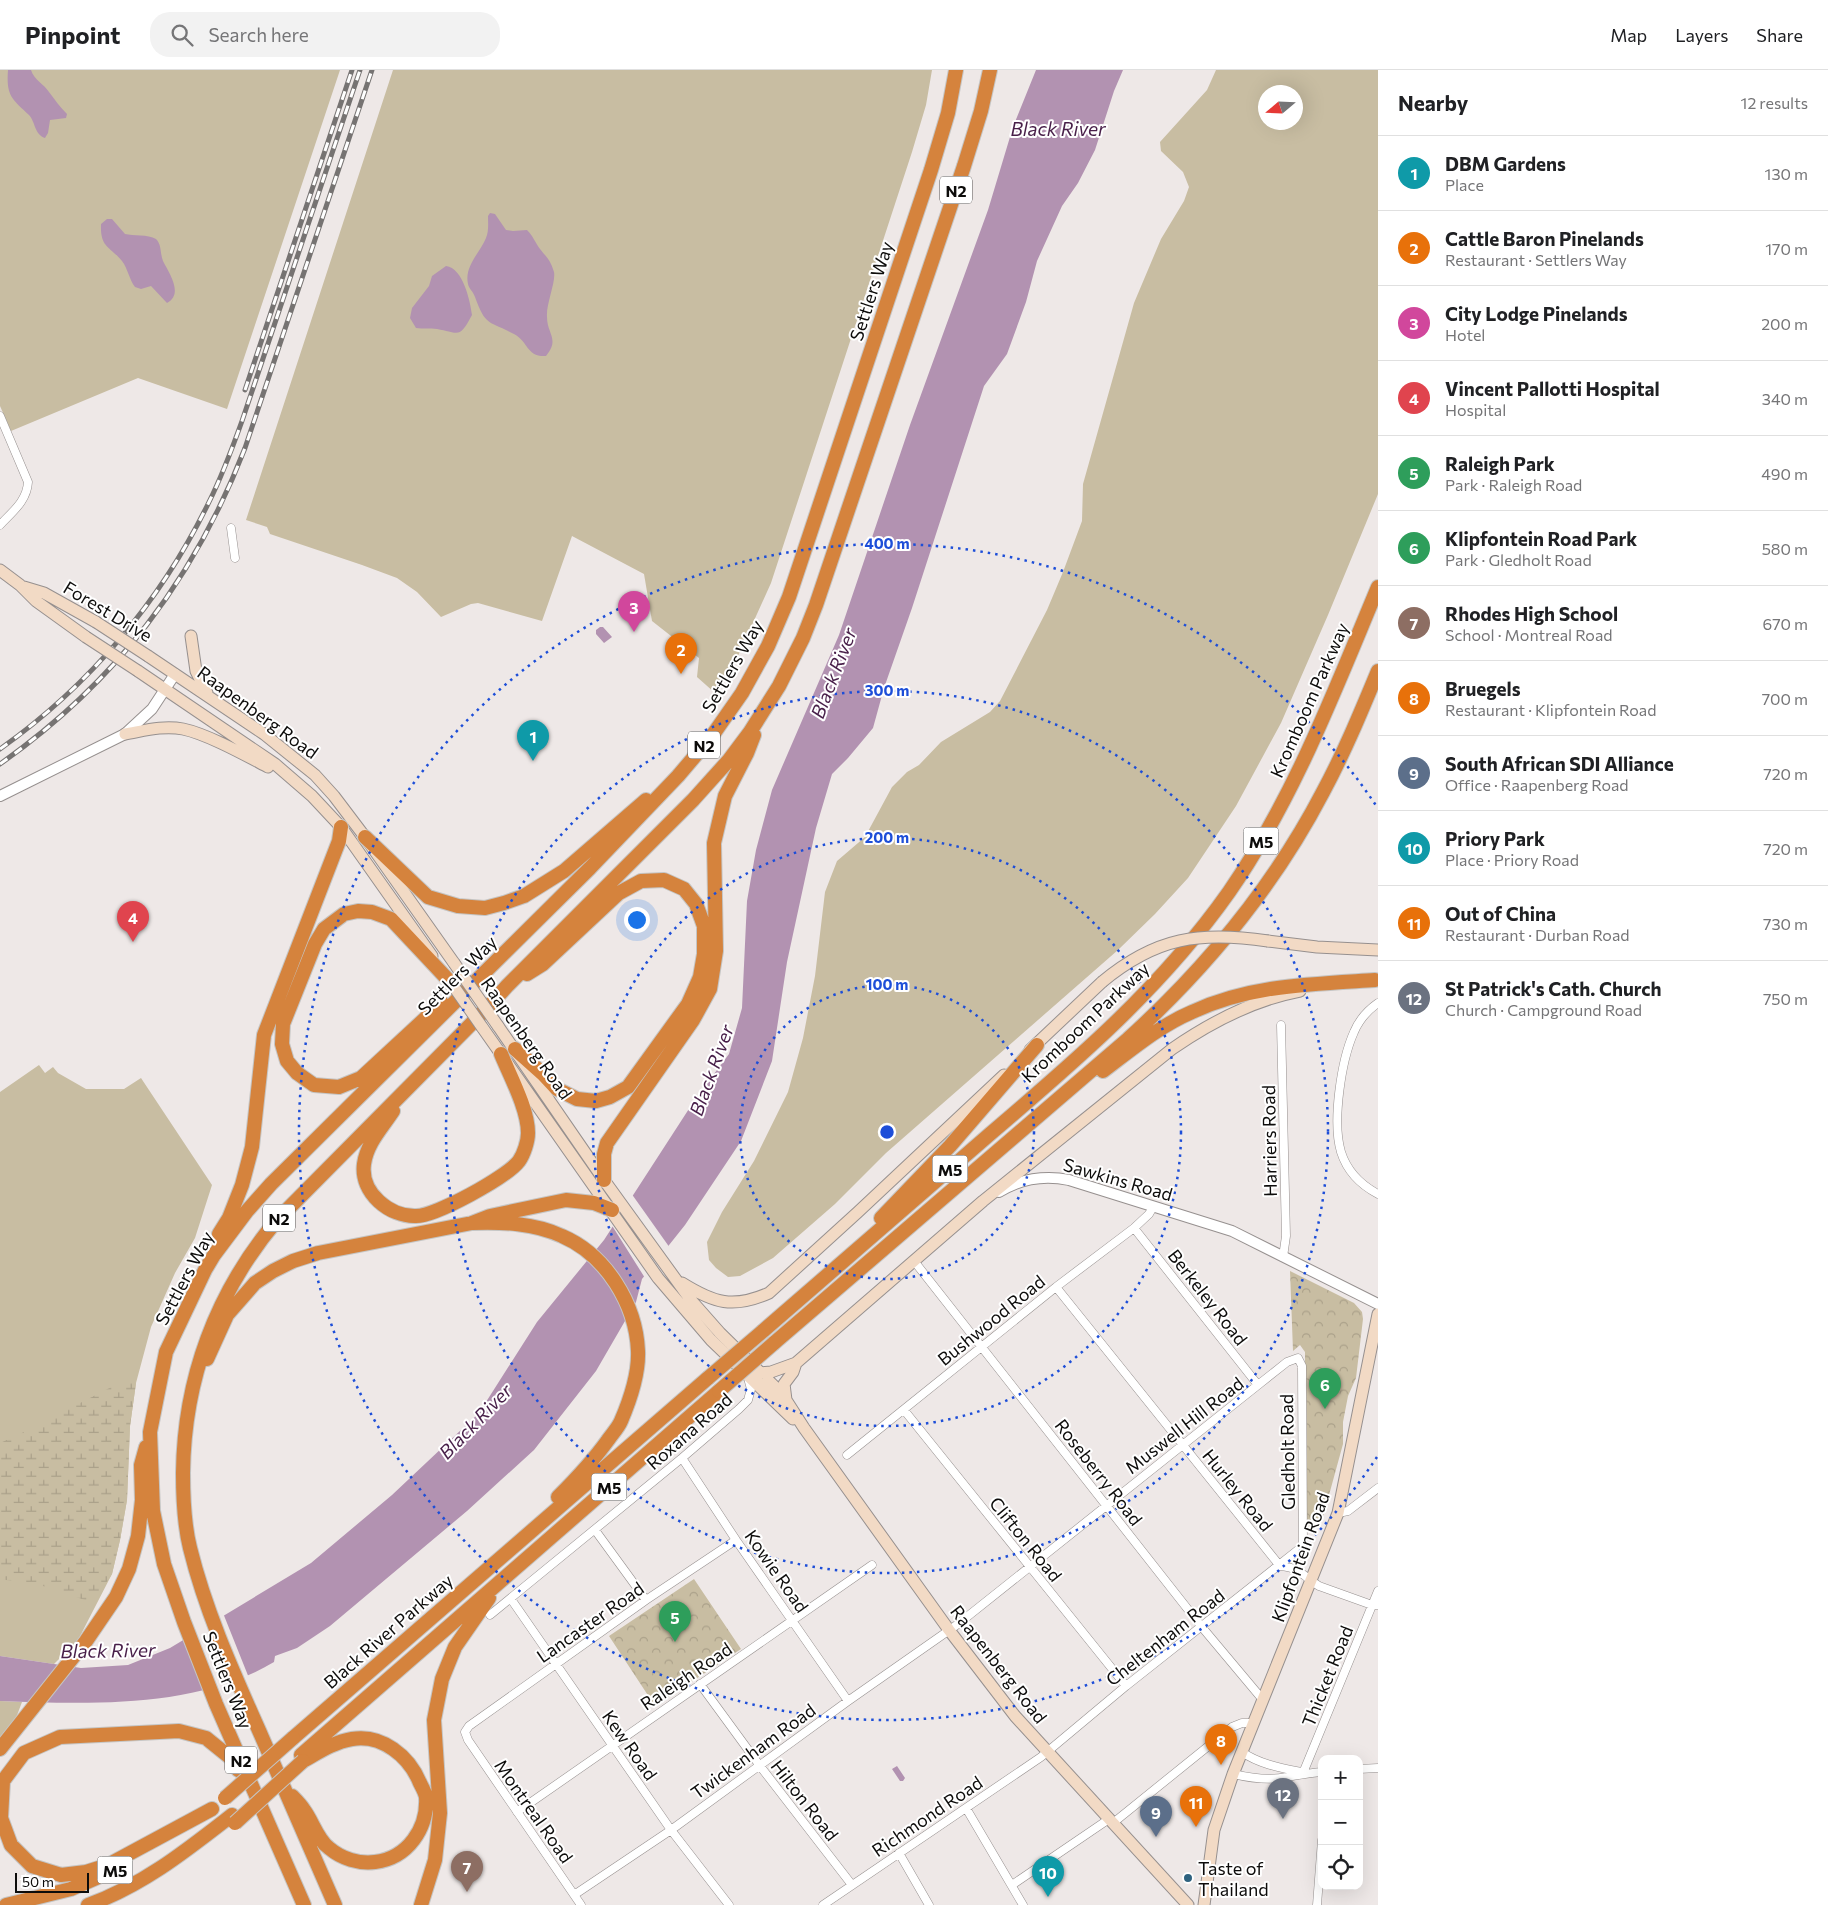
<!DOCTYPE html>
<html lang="en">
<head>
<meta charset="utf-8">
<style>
	:root { --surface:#fff; --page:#f2f2f2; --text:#202124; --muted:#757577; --line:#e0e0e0; --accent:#d93025 }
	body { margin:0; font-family:Commissioner,sans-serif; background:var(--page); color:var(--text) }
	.controls { position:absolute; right:15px; bottom:15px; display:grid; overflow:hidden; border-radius:10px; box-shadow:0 5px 20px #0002 }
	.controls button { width:45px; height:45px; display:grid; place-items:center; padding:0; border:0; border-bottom:1px solid var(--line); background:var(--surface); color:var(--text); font:25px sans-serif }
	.compass { position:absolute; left:1258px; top:15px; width:45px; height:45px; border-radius:50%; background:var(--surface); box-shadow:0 5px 20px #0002; rotate:251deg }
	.scale { position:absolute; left:15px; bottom:12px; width:74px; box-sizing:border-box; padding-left:5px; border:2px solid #0d0c0b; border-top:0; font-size:14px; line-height:18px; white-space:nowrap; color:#0d0c0b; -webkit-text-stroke:4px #fff; paint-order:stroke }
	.you { position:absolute; left:636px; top:849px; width:18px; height:18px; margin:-12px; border:4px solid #fff; border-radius:50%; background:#1a73e8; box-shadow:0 0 0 8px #1a73e833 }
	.badge { display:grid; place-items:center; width:32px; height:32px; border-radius:50%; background:var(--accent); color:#fff; font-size:16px; font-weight:700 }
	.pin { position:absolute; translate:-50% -41px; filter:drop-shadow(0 1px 2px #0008) }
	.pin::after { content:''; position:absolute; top:26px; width:18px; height:15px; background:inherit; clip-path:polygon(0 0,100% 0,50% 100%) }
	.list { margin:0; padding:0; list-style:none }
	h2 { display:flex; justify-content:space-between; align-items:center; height:65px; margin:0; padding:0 20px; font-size:21px }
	h2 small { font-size:16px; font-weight:400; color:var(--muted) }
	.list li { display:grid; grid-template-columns:32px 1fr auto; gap:15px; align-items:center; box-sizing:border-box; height:75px; padding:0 20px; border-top:1px solid var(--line) }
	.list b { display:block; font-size:19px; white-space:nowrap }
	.list p { margin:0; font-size:16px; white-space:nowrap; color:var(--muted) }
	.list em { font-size:16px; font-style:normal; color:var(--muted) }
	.icon { flex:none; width:28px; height:28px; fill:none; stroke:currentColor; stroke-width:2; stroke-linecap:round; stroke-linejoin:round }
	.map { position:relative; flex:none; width:1378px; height:1835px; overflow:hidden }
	header { display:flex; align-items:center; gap:30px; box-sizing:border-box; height:70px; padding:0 25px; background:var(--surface); border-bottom:1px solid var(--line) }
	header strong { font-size:24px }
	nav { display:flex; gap:28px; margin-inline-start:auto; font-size:18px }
	.search { width:350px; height:45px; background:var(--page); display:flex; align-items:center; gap:12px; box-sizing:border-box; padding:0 18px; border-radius:20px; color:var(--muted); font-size:19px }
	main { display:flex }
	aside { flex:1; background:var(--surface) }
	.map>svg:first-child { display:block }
</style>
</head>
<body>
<header>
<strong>Pinpoint</strong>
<div class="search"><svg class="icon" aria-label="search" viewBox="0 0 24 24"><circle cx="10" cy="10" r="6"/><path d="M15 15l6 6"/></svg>Search here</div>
<nav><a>Map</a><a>Layers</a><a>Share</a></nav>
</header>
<main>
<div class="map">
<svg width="1378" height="1835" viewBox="0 0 1378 1835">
	<defs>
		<pattern id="wetland-marsh" width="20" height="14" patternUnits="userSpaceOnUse" patternTransform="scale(1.25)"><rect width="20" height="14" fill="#c8bda2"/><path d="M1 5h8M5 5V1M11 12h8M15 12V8" fill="none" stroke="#aba18a"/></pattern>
		<pattern id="park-crowns" width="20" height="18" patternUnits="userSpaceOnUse" patternTransform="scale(1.25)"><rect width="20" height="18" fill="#c8bda2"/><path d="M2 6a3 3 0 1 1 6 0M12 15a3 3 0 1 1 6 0" fill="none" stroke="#aba18a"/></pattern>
	</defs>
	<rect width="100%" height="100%" fill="#eee8e7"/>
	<!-- green -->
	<path fill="#c8bda2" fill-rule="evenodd" d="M0 0H340L227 339 138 308 11 361 0 336Z
		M393 0H932L926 35 912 82 771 513 733 597 715 623 697 607 699 588 652 551 644 504 572 466 542 551 478 533 471 534 441 547 417 522 397 508 362 495 270 464 267 457 246 450Z
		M1216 0H1378V424L1328 545 1281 653 1236 736 1188 808 1155 844 1118 880 886 1083 835 1134 773 1188 740 1206 728 1207 716 1198 709 1190 707 1172 722 1142 754 1091 788 1022 803 968 815 906 825 822 837 791 865 767 892 717 907 702 919 695 941 672 990 642 1000 631 1047 540 1063 502 1082 451 1083 414 1134 233 1161 169 1184 131 1189 117 1183 102 1161 81 1160 72 1207 20ZM1266 22H1296V52H1266Z
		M39 995 45 1003 53 997 58 1003 86 1019H124L141 1008 212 1115 195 1168 175 1203 151 1257 136 1313 130 1356 127 1430 120 1470 112 1504 78 1570 54 1594 0 1586V1022Z
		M0 1631 22 1632 16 1648 0 1668Z"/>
	<!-- wetland -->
	<path fill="url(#wetland-marsh)" d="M121 1312 136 1313 130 1356 127 1430 120 1470 112 1504 95 1530H85L43 1516 0 1509V1373L20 1364Z"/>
	<!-- park -->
	<path fill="url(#park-crowns)" d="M1290 1201 1354 1233 1362 1242 1363 1249 1356 1308 1348 1326 1343 1352V1374L1323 1447 1305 1459V1282L1300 1275 1293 1281Z
		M694 1509 741 1579 655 1636 609 1566Z"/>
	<!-- water -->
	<path fill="#b292b1" d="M8 0H31C34 10 44 14 49 22 55 30 60 37 67 44L66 48 50 50 48 63 45 68C34 64 36 53 29 45 12 29 6 26 8 0Z
		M1036 0H1123L1114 21 1095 80 1078 113 1062 136 1037 191 1026 232 1007 284 984 316 912 538 884 618 873 658 848 688 832 704 816 758 787 892 772 991 741 1071 685 1155 642 1209 636 1232 596 1301 534 1380 467 1441 330 1556 297 1578 275 1586 274 1592C196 1639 88 1634 0 1631V1586L81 1598 128 1595 170 1578 311 1493 392 1425 479 1343 537 1252 604 1170 696 1028 729 984 742 938 747 831 756 780 772 720 839 565 910 355 988 140 1013 57Z
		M490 143 495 144 506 160 513 161 527 160C533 166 535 172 540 179 547 188 550 189 554 202 556 212 546 234 547 247 547 264 560 269 546 286 526 287 529 272 514 264 488 250 486 257 475 227 473 221 469 219 468 214 464 196 480 183 486 168 489 161 488 153 488 146Z
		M107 149H112L125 164C133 166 148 164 156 169 162 175 160 184 163 191 169 203 184 224 167 233L151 216 141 219 135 217C129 209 128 199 122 191 110 176 100 178 101 154Z
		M446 196C463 198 470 230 472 245 459 269 460 263 437 259 430 258 423 259 416 258L410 248 412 238 429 216 432 206Z
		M600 557H603L612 567 604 573 596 564V560Z
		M897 1696 905 1708 903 1711H900L892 1699Z"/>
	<!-- pier -->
	<path fill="#eee8e7" d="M631 1123 670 1178 645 1208 611 1154Z
		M223 1543 249 1608 204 1622 182 1568Z"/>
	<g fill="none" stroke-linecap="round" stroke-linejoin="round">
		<defs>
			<path id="minor" d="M0 346 28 412C27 431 12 442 0 455
				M231 458 235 488
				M1378 933C1368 940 1359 950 1354 962 1341 991 1332 1052 1341 1082 1347 1101 1361 1115 1378 1124
				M1281 955 1286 1166 1283 1187
				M1134 1158 1258 1315
				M914 1191 1201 1556 1263 1630
				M1056 1217 1280 1496C1302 1498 1302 1506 1319 1516L1372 1535H1378
				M904 1340 1126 1616
				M847 1385 1056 1217 1134 1158 1149 1144 1153 1137
				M682 1388 736 1470 848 1631
				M1338 1443 1348 1441 1378 1418
				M595 1460 646 1530
				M511 1529 671 1760 729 1835
				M490 1545 682 1388 739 1339 748 1330 751 1319 748 1308
				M700 1614 760 1696 852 1815
				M1242 1682C1259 1694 1281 1698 1301 1702
				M1359 1699 1378 1698
				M1303 1703 1378 1521
				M1233 1704C1250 1708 1269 1711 1287 1707 1299 1705 1309 1703 1322 1702
				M966 1738 1023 1835
				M517 1742 872 1495
				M1113 1753 1232 1657 1242 1653H1254
				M899 1783 929 1835
				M1012 1815 1109 1749
				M574 1825 671 1760 848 1631 958 1554 1258 1315 1287 1292 1298 1288 1302 1296 1303 1476 1126 1616 1041 1687 823 1835
				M581 1835 468 1670 465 1662 469 1656 646 1530 736 1470
				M1317 1835 1322 1770"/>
			<path id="tertiary" d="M0 726 125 664 152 639 175 604
				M999 1122C1020 1109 1045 1105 1069 1110L1232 1161 1378 1234"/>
			<path id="secondary" d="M0 500 20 515 36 531 86 567
				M24 517 44 523 96 552
				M191 566 196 601 207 623
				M148 586 264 664 315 705 334 726 365 767 454 893
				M138 601 275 694 312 726 341 757 432 886
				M125 664C143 661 163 655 183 659 207 664 245 685 268 697
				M1268 871 1317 877 1378 880
				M498 956 604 1110 690 1229 720 1263 776 1318 786 1330 804 1358 949 1560 1015 1646 1188 1835
				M482 957 658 1208 711 1270 793 1349
				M1030 980 1102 912
				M682 1213C714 1233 733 1239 769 1223L858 1142 1004 1005
				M747 1304 771 1302 796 1293 983 1131 1172 979C1211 952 1253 930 1300 921
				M786 1330 784 1314 793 1302 796 1293
				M1204 1835 1214 1760 1233 1704 1338 1443 1378 1244"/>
			<path id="motorway" d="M365 767 428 827 458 836 485 838 504 833 524 826 564 801 646 730
				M442 933 361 1008 339 1017 314 1015 297 1003 287 991 282 974 283 954 315 874 324 859 344 844 358 841 372 842 391 849 452 914
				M515 979 543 1004 557 1019 577 1029 596 1031 610 1027 628 1017 688 934 700 907 704 884V856L696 834 684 819 664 810 641 811 619 823 543 894 527 904
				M1103 1001C1131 980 1159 956 1192 942 1250 915 1312 914 1375 910
				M393 1041C382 1058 367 1073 364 1094 360 1123 390 1147 416 1146 436 1146 507 1107 519 1091 524 1084 528 1071 528 1063 528 1039 510 1006 501 984
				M604 1110V1084L607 1073 693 950 710 919 716 881 714 773 725 726 747 683 754 665
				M881 1148 950 1076 1037 975
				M472 1153C503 1152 534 1153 562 1166 606 1185 636 1234 638 1281 639 1305 630 1330 621 1351 618 1358 612 1364 608 1370 593 1391 576 1409 558 1427
				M219 1164 229 1148 242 1115 252 1077 264 965 339 771 341 757
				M763 1261C838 1195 915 1130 990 1064 1078 989 1162 917 1229 822 1294 728 1334 622 1378 517
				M774 1273 1128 969C1206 898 1274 816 1323 722 1344 683 1361 642 1378 601
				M207 1289 227 1245 255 1213 273 1201 293 1191 318 1183 472 1153 490 1146 566 1130 594 1133 612 1140
				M293 1668 708 1308
				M0 1679 86 1571 116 1527 129 1499 138 1466 142 1430 141 1395 146 1377
				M301 1685 719 1321
				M292 1726C296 1730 301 1735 304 1740 313 1752 317 1769 329 1778 342 1789 359 1794 375 1792 408 1788 428 1758 426 1727 425 1722 422 1717 420 1713 409 1686 382 1664 352 1669 334 1672 319 1682 303 1691
				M212 1739 108 1795 86 1802 61 1805 32 1796 11 1775 1 1748 3 1711 24 1683 60 1667 179 1661 206 1668 232 1689 238 1700
				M6 1835 71 1819 103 1805
				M88 1835C142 1816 187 1780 232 1745
				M304 1835 216 1634 184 1552 164 1494 153 1441 150 1362 166 1282 205 1200 214 1185 247 1141 271 1114 590 798 678 706 712 666 742 623 768 576 789 527 931 100 948 43 956 0
				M335 1835C310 1778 286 1722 261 1665 234 1604 206 1543 190 1478 184 1454 183 1427 183 1403 184 1309 216 1222 277 1150L490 935 507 916 693 730 729 690 750 662 779 616 803 568 816 535 964 96 981 41 990 0
				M421 1835 435 1790 440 1743 434 1650 442 1609 455 1577 489 1528"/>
		</defs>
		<!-- minor casing -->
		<use href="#minor" stroke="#96908f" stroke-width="9"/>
		<!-- tertiary casing -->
		<use href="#tertiary" stroke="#96908f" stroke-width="12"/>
		<!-- secondary casing -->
		<use href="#secondary" stroke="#96908f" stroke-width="13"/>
		<!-- motorway casing -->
		<use href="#motorway" stroke="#c5c5c4" stroke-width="16"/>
		<!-- minor -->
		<use href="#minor" stroke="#fff" stroke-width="8"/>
		<!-- tertiary -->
		<use href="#tertiary" stroke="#fff" stroke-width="10"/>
		<!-- secondary -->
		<use href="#secondary" stroke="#f2dac5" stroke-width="11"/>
		<!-- motorway -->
		<use href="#motorway" stroke="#d5833d" stroke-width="14"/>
		<defs>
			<path id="rail" d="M245 320 352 0
				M0 679C89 616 161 531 209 432 222 406 232 379 242 351L360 0
				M0 694C115 613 194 510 245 378L372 0"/>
		</defs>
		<!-- rail casing -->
		<use href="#rail" stroke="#767372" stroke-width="5"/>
		<!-- rail -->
		<use href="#rail" stroke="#fff" stroke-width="3" stroke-dasharray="9" stroke-linecap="butt"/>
		<defs>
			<path id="secondary-bridge" d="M96 552 148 586
				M86 567 138 601
				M454 893 498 956
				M1102 912C1156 867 1200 861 1268 871
				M452 914 482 957"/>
			<path id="motorway-bridge" d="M708 1308 763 1261
				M719 1321 774 1273
				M225 1728 293 1668
				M235 1753 303 1691"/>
		</defs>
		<!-- secondary-bridge casing -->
		<use href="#secondary-bridge" stroke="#96908f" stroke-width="13" stroke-linecap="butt"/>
		<!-- motorway-bridge casing -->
		<use href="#motorway-bridge" stroke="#c5c5c4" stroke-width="16" stroke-linecap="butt"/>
		<!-- secondary-bridge -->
		<use href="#secondary-bridge" stroke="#f2dac5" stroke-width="11"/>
		<!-- motorway-bridge -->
		<use href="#motorway-bridge" stroke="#d5833d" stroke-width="14"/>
	</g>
	<!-- distance rings -->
	<g fill="none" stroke="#1d4ed8" stroke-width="2.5" stroke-dasharray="2.5 5">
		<circle cx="887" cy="1062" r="147"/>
		<circle cx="887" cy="1062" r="294"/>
		<circle cx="887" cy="1062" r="441"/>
		<path d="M1377 1387A588 588 0 1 1 1377 737"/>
	</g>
	<!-- markers -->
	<circle fill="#2f627f" stroke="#fff" stroke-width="2" cx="1188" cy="1808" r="5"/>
	<g text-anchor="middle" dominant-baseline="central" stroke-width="4" stroke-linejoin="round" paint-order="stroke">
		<!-- shield labels -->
		<g fill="#fff" stroke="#565554" stroke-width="1">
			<rect x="940" y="106.5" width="32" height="27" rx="4"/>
			<rect x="688" y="661.5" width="32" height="27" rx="4"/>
			<rect x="1243.5" y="757.5" width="35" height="27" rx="4"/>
			<rect x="932.5" y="1085.5" width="35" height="27" rx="4"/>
			<rect x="263" y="1134.5" width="32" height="27" rx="4"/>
			<rect x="591.5" y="1403.5" width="35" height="27" rx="4"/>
			<rect x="225" y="1676.5" width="32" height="27" rx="4"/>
			<rect x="97.5" y="1786.5" width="35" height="27" rx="4"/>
		</g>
		<g font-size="16" font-weight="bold" fill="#0d0c0b">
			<text x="956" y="120">N2</text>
			<text x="704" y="675">N2</text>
			<text x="1261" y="771">M5</text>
			<text x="950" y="1099">M5</text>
			<text x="279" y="1148">N2</text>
			<text x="609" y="1417">M5</text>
			<text x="241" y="1690">N2</text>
			<text x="115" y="1800">M5</text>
		</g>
		<!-- street labels -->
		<g font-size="18" fill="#0d0c0b" stroke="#fff">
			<text transform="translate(871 221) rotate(-72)">Settlers Way</text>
			<text transform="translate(108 541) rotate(31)">Forest Drive</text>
			<text transform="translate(732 596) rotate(-60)">Settlers Way</text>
			<text transform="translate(1309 630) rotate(-66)">Kromboom Parkway</text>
			<text transform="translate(258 642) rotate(36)">Raapenberg Road</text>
			<text transform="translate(457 905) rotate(-45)">Settlers Way</text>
			<text transform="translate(1085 952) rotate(-43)">Kromboom Parkway</text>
			<text transform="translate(527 968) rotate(55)">Raapenberg Road</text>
			<text transform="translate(1269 1071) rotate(-91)">Harriers Road</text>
			<text transform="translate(1118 1109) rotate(16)">Sawkins Road</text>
			<text transform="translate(184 1208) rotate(-62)">Settlers Way</text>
			<text transform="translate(1208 1227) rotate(52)">Berkeley Road</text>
			<text transform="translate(991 1250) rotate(-39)">Bushwood Road</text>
			<text transform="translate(1184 1355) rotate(-38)">Muswell Hill Road</text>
			<text transform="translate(689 1361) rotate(-41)">Roxana Road</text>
			<text transform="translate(1287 1382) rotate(-91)">Gledholt Road</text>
			<text transform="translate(1099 1402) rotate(52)">Roseberry Road</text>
			<text transform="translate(1238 1420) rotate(51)">Hurley Road</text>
			<text transform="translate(1026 1469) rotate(51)">Clifton Road</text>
			<text transform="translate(1300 1487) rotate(-70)">Klipfontein Road</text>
			<text transform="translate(777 1501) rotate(55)">Kowie Road</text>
			<text transform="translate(590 1552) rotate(-35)">Lancaster Road</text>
			<text transform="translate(388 1561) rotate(-41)">Black River Parkway</text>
			<text transform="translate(1165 1567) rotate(-38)">Cheltenham Road</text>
			<text transform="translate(999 1594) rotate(52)">Raapenberg Road</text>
			<text transform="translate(686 1606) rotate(-34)">Raleigh Road</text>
			<text transform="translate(1327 1606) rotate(-68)">Thicket Road</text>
			<text transform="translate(228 1610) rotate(68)">Settlers Way</text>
			<text transform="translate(630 1675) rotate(55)">Kew Road</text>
			<text transform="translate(753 1681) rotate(-36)">Twickenham Road</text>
			<text transform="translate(805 1730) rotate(52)">Hilton Road</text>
			<text transform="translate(534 1741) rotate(55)">Montreal Road</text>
			<text transform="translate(927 1746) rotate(-34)">Richmond Road</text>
		</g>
		<!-- poi labels -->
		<g font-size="18" fill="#0d0c0b" stroke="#fff" text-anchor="start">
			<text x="1198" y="1798">Taste of<tspan x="1198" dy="21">Thailand</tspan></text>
		</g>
		<!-- water labels -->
		<g font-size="19" font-style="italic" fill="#481f49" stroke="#fff">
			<text x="1058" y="58">Black River</text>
			<text transform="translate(833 603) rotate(-69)">Black River</text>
			<text transform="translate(711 1000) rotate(-70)">Black River</text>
			<text transform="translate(475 1351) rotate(-46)">Black River</text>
			<text transform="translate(108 1580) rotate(-1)">Black River</text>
		</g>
	</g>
	<circle cx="887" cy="1062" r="8" fill="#1d4ed8" stroke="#fff" stroke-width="2.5"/>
	<g font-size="15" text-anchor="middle" font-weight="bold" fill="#1d4ed8" stroke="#fff" stroke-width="4" stroke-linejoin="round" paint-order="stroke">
		<text x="887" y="479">400 m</text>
		<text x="887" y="626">300 m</text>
		<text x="887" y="773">200 m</text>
		<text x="887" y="920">100 m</text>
	</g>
</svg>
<div class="controls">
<button>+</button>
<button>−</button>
<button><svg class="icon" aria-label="locate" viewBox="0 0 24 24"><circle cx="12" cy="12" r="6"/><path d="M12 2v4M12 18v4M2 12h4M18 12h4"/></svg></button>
</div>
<svg class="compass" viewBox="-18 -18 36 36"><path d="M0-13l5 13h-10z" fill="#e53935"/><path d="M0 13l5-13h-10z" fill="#757577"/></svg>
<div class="scale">50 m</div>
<div class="you"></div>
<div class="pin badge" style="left:533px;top:691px;background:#0f9aa8">1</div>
<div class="pin badge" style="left:681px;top:604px;background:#e8710a">2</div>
<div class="pin badge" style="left:634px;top:562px;background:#d1479c">3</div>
<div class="pin badge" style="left:133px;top:872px;background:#e0444e">4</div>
<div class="pin badge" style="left:675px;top:1572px;background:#2e9e5b">5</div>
<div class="pin badge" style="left:1325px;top:1339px;background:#2e9e5b">6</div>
<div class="pin badge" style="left:467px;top:1822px;background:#8d6e63">7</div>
<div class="pin badge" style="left:1221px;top:1695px;background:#e8710a">8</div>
<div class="pin badge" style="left:1156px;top:1767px;background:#5c6f8a">9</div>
<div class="pin badge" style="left:1048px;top:1827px;background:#0f9aa8">10</div>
<div class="pin badge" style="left:1196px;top:1757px;background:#e8710a">11</div>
<div class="pin badge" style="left:1283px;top:1749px;background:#6b7280">12</div>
</div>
<aside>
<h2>Nearby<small>12 results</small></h2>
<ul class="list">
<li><span class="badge" style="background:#0f9aa8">1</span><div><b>DBM Gardens</b><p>Place</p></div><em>130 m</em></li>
<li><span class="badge" style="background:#e8710a">2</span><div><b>Cattle Baron Pinelands</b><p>Restaurant · Settlers Way</p></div><em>170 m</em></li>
<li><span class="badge" style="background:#d1479c">3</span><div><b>City Lodge Pinelands</b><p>Hotel</p></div><em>200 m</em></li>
<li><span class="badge" style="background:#e0444e">4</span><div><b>Vincent Pallotti Hospital</b><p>Hospital</p></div><em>340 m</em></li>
<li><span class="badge" style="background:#2e9e5b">5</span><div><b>Raleigh Park</b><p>Park · Raleigh Road</p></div><em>490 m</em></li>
<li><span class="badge" style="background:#2e9e5b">6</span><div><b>Klipfontein Road Park</b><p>Park · Gledholt Road</p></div><em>580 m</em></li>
<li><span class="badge" style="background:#8d6e63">7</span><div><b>Rhodes High School</b><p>School · Montreal Road</p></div><em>670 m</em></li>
<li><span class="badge" style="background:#e8710a">8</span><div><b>Bruegels</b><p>Restaurant · Klipfontein Road</p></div><em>700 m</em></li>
<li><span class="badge" style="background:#5c6f8a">9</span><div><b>South African SDI Alliance</b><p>Office · Raapenberg Road</p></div><em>720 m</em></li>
<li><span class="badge" style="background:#0f9aa8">10</span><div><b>Priory Park</b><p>Place · Priory Road</p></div><em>720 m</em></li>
<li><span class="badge" style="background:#e8710a">11</span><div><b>Out of China</b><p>Restaurant · Durban Road</p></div><em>730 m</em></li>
<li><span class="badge" style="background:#6b7280">12</span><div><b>St Patrick's Cath. Church</b><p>Church · Campground Road</p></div><em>750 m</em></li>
</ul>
</aside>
</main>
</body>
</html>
